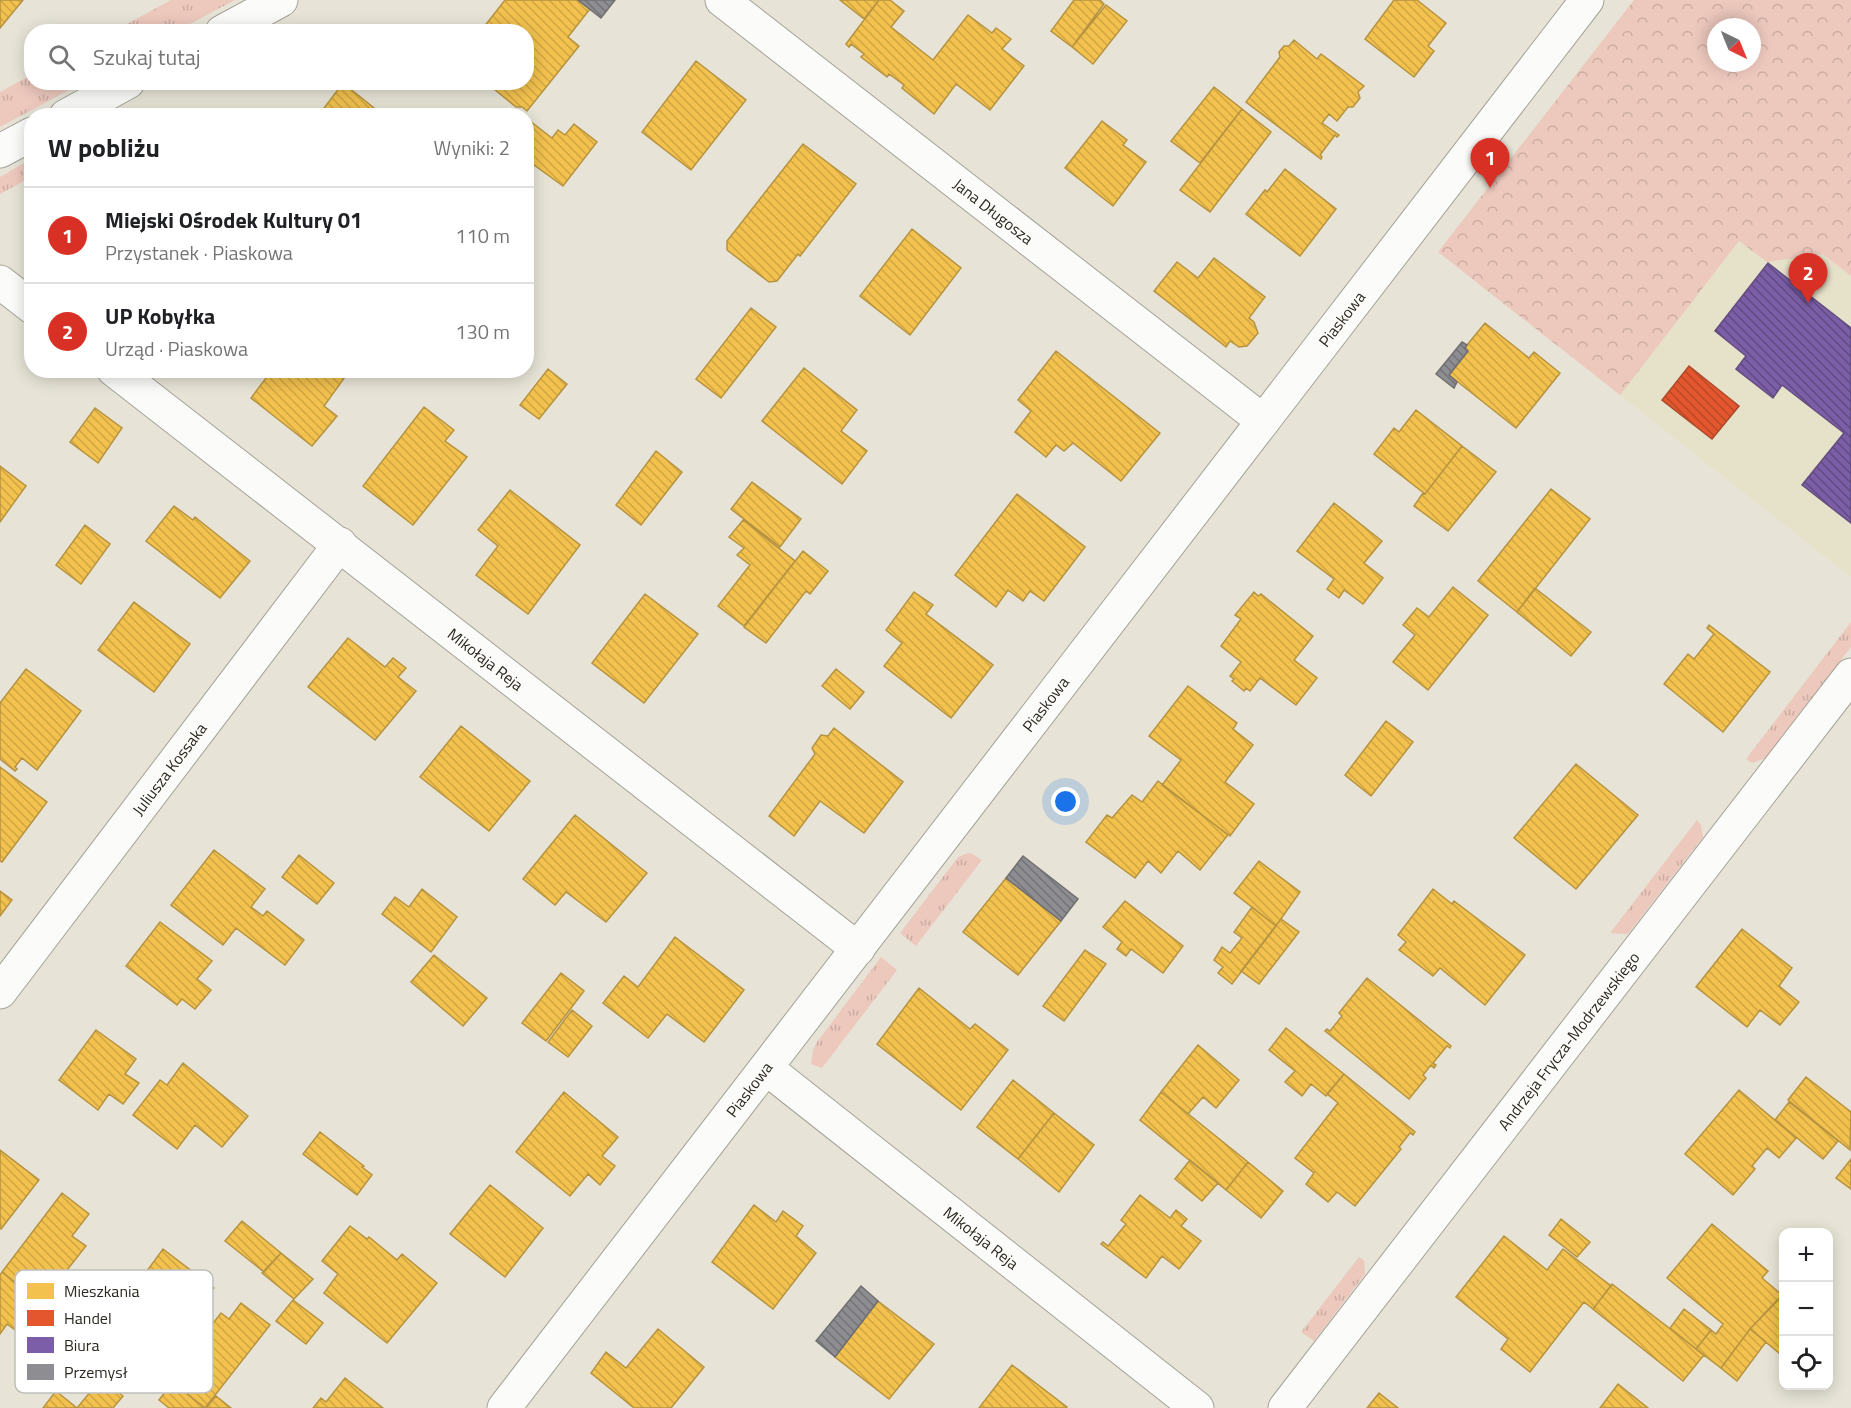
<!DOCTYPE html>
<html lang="pl">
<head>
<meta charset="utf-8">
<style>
	:root { --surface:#fff; --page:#f6f6f6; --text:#202124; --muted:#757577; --line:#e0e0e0; --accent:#d93025 }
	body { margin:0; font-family:"Titillium Web",sans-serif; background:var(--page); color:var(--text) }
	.controls { position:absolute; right:18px; bottom:18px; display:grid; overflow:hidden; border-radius:12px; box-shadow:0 3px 15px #0003 }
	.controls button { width:54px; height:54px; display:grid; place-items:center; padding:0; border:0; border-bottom:2px solid var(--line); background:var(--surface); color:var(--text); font:30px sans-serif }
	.compass { position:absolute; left:1707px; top:18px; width:54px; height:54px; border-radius:50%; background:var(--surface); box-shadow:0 3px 15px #0003; rotate:137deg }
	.you { position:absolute; left:1066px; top:802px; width:21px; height:21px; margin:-15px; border:4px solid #fff; border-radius:50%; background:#1a73e8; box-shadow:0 0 0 9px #1a73e833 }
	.badge { display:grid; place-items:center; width:39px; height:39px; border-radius:50%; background:var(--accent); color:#fff; font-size:20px; font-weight:700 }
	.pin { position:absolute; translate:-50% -50px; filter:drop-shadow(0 2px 3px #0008) }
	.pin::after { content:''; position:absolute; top:32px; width:21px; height:18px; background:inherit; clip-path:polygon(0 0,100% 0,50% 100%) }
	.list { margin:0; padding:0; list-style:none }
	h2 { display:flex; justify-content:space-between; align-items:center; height:78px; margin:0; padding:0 24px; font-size:26px }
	h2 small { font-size:20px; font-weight:400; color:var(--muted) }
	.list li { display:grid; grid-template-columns:39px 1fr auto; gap:18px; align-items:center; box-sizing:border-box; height:96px; padding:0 24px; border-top:2px solid var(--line) }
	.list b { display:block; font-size:22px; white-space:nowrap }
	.list p { margin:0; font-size:20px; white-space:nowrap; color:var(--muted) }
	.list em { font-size:20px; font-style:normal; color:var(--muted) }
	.icon { flex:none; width:33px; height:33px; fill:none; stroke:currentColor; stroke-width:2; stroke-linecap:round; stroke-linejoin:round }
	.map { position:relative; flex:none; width:1851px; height:1408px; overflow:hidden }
	.search { position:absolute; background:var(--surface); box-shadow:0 3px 15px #0003; left:24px; top:24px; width:510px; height:66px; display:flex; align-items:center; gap:15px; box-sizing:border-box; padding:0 21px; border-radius:24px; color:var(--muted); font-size:22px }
	.panel { position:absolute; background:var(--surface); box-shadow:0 3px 15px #0003; left:24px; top:108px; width:510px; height:270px; border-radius:24px }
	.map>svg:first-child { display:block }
</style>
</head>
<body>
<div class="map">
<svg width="1851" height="1408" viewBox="0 0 1851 1408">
	<defs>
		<pattern id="grass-tufts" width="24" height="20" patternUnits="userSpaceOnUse" patternTransform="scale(1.5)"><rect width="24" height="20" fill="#edc8bd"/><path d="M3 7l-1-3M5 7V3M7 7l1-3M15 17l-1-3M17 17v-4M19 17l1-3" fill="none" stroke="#cbaca2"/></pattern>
		<pattern id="park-crowns" width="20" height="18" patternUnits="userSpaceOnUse" patternTransform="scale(1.5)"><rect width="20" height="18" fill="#edc8bd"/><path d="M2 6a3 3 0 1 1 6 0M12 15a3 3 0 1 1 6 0" fill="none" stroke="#cbaca2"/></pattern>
		<pattern id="homes-back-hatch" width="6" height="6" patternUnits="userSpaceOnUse" patternTransform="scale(1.5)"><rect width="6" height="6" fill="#f2c14e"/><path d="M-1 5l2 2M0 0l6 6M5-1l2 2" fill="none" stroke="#d0a644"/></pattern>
		<pattern id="shops-back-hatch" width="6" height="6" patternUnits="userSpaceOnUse" patternTransform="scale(1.5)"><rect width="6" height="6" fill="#e4572e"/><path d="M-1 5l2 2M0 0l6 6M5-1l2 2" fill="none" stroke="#b94827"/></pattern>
		<pattern id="offices-back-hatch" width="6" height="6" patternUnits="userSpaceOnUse" patternTransform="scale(1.5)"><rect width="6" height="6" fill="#7b5ea7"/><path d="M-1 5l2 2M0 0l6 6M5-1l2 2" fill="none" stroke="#604a80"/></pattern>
		<pattern id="industry-back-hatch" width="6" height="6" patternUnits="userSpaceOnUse" patternTransform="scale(1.5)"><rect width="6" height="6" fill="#8d8d92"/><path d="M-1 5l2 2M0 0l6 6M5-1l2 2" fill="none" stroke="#737377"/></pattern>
	</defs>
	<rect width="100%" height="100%" fill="#e7e4d7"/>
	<!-- built -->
	<path fill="#e6e1c9" d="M1739 241 1767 262 1823 254 1851 276V577L1620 395Z"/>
	<!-- grass -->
	<path fill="url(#grass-tufts)" d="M171 0H235L177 31H120L118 29Z
		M31 75 32 82 82 83 0 127V92Z
		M31 159V177L0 194V177Z
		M1851 622V647L1766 758 1752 763 1746 759Z
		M1697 820 1701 825 1703 837 1628 934 1610 933Z
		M971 853 982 860 916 946 900 933 958 857 965 854Z
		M881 957 897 970 822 1068 811 1064 813 1050 817 1042Z
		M1359 1257 1364 1260 1365 1274 1314 1341 1301 1332Z"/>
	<!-- park -->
	<path fill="url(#park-crowns)" fill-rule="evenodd" d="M1634 0H1851V276L1823 254 1767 262 1739 241 1620 395 1438 252ZM1716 27H1752V63H1716Z"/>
	<!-- homes -->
	<path fill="url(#homes-back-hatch)" stroke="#b69340" stroke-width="1.5" d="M0 0H23L0 28Z
		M505 0H578L590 9 568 37 579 46 527 111 522 107H516L494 89 499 82H526V32H480Z
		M840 0H879L864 19Z
		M879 0H890L904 11 891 27 933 60 968 15 992 33 996 28 1011 39 1002 49 1024 66 990 110 956 84 934 114 902 88 904 85 889 74 887 77 861 57 864 54 851 44 849 47 846 44Z
		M1074 0H1100L1104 4 1072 47 1051 31Z
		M1394 0H1417L1446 23 1428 46 1434 51 1414 77 1365 39Z
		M1106 5 1127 21 1093 64 1072 47Z
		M1294 40 1317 59 1321 54 1364 86 1358 92 1360 98 1353 107H1348L1337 121 1329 114 1322 123 1339 135 1337 137 1335 135 1320 155 1322 157 1321 159 1246 102 1280 57 1279 52 1284 46H1289Z
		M696 61 746 100 691 170 642 132Z
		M343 83 384 116H318Z
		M1214 87 1242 109 1200 163 1171 141Z
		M1242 109 1271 132 1210 212 1180 190Z
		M526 118 552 138 558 130 565 135 574 124 597 142 563 186 526 159Z
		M1102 121 1127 140 1123 145 1146 162 1113 206 1065 168Z
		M803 144 856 184 800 256 798 254 777 281 769 282 727 250V241Z
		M1285 169 1336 209 1300 256 1246 214 1265 190 1267 192Z
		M912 229 961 268 910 335 860 296Z
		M1214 258 1265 297 1249 318 1254 322 1258 333 1247 346 1239 347 1230 341 1226 347 1154 291 1177 262 1198 278Z
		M751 308 776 327 721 398 696 379Z
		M1485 323 1529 358 1534 352 1560 373 1516 428 1449 375 1468 351 1465 348 1467 345Z
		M1056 351 1160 433 1121 481 1073 443 1064 451 1056 445 1046 457 1015 432 1031 411 1018 400Z
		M804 368 857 410 841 431 867 451 842 484 762 421Z
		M548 369 567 384 539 419 520 405Z
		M272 370H350L324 406 337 416 312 446 251 398Z
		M424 407 454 430 445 441 467 457 413 525 363 486Z
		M95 408 122 428 98 463 70 442Z
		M1416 410 1462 446 1425 494 1374 454 1394 428 1399 432Z
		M1462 446 1496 472 1448 531 1414 506 1423 493 1425 494Z
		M656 451 682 472 641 525 616 505Z
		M0 466 26 486 0 522Z
		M752 482 801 519 780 547 731 509Z
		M1551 489 1590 519 1517 612 1478 581Z
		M510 490 580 545 528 614 476 575 498 546 478 530Z
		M1017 494 1085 547 1044 601 1030 591 1023 601 1008 590 996 607 955 575Z
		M1334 503 1382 541 1364 563 1383 578 1363 604 1344 590 1339 598 1327 589 1334 579 1297 551Z
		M174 506 193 520 195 517 250 561 220 598 146 541Z
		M743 520 795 561 744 626 718 606 750 565 737 555 744 548 729 537Z
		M85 525 110 544 81 584 56 565Z
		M803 551 828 571 810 594 806 591 766 643 744 627Z
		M1453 587 1488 615 1428 690 1393 662 1415 635 1403 625 1417 608 1429 617Z
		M1535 588 1591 632 1571 656 1517 612Z
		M914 592 933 605 926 614 993 665 951 718 884 666 902 643 886 630Z
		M1254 592 1258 596 1261 594 1313 636 1294 660 1317 678 1296 705 1260 678 1250 691 1246 688 1244 691 1232 681 1234 679 1230 676 1241 662 1221 646 1241 619 1235 615Z
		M645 594 698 634 644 703 592 663Z
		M134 602 190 644 154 692 98 650Z
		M1709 625 1770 672 1723 732 1664 684 1688 654 1694 659 1714 634 1707 628Z
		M348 638 385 667 393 658 406 668 398 677 416 691 375 740 308 687Z
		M26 669 81 711 37 770 22 758 15 767 17 769 15 771 0 759V703Z
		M836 669 864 692 850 709 822 686Z
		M1188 686 1237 723 1233 729 1253 745 1225 782 1254 804 1230 836 1162 785 1181 760 1149 736Z
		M1386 721 1413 742 1371 796 1345 775Z
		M461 726 530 781 489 831 420 777Z
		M834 728 903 782 864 833 820 801 794 836 769 816 815 754 812 748 821 735 828 736Z
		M1576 764 1638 815 1576 889 1514 838Z
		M0 767 47 802 2 862 0 861Z
		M1158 781 1228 835 1200 870 1178 851 1161 873 1148 861 1135 878 1086 842 1107 815 1112 818 1132 795 1142 802Z
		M575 815 647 873 606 922 566 892 555 905 523 879Z
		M214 850 265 889 251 907 263 916 267 911 304 940 285 965 236 928 223 945 171 905Z
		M299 855 334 883 317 904 282 877Z
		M1259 861 1300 892 1276 926 1234 893Z
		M1006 878 1061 921 1018 975 963 932Z
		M422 889 457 917 431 952 382 914 395 897 409 907Z
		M1433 889 1452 904 1454 901 1525 955 1485 1005 1440 968 1433 976 1399 950 1406 942 1398 935Z
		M0 891 12 900 0 916Z
		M1125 901 1183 946 1163 973 1131 949 1126 956 1117 949 1122 942 1103 927Z
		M1252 907 1276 926 1232 984 1218 973 1223 967 1214 960 1222 947 1230 953 1242 938 1234 932Z
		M1281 919 1299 932 1259 984 1241 971Z
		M160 922 212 961 197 979 211 990 195 1009 182 999 177 1005 126 966Z
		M1742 929 1792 968 1779 986 1799 1002 1780 1025 1760 1010 1747 1027 1696 987Z
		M675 937 744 990 704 1042 667 1014 648 1038 603 1003 624 976 638 987Z
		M1085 950 1106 964 1064 1021 1043 1006Z
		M434 955 487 998 463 1026 411 982Z
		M561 973 584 991 546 1041 522 1023Z
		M1367 978 1451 1046 1450 1048 1447 1046 1433 1063 1436 1065 1434 1068 1431 1065 1423 1075 1426 1078 1409 1099 1325 1031 1327 1029 1330 1031 1342 1016 1339 1013Z
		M919 988 970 1029 975 1024 1008 1050 961 1110 877 1044Z
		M572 1010 592 1026 568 1057 548 1042Z
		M1286 1028 1344 1074 1326 1096 1311 1084 1302 1096 1285 1082 1295 1071 1269 1050Z
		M96 1030 136 1059 125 1074 139 1083 123 1104 109 1094 98 1110 59 1080Z
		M1198 1045 1239 1080 1216 1108 1203 1097 1188 1114 1161 1092Z
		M183 1063 248 1116 222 1147 195 1125 177 1149 133 1115 160 1080 167 1085Z
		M1344 1074 1415 1132 1413 1135 1410 1133 1399 1147 1401 1149 1355 1206 1337 1192 1328 1202 1306 1184 1314 1173 1295 1158 1338 1103 1327 1094Z
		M1806 1077 1851 1112 1850 1150 1788 1100Z
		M1013 1080 1054 1113 1018 1159 977 1127Z
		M1739 1090 1796 1138 1779 1158 1767 1148 1752 1166 1755 1169 1733 1195 1685 1154Z
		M564 1092 618 1137 602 1156 615 1166 600 1185 588 1174 570 1196 516 1152Z
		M1161 1092 1248 1162 1226 1190 1140 1120Z
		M1789 1102 1838 1141 1823 1159 1775 1120Z
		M1054 1113 1094 1145 1059 1192 1018 1159Z
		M320 1132 364 1166 362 1167 372 1175 357 1195 303 1154Z
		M0 1150 39 1180 1 1229 0 1228Z
		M1851 1159V1189L1836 1178Z
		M1190 1160 1218 1183 1202 1201 1175 1179Z
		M1248 1162 1283 1191 1261 1218 1226 1190Z
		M490 1185 543 1228 505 1277 450 1234Z
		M62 1193 89 1214 72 1236 86 1246 41 1303 2 1272Z
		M1140 1195 1170 1218 1176 1210 1187 1219 1181 1226 1201 1241 1179 1269 1162 1256 1146 1278 1101 1244 1103 1242 1108 1246 1126 1224 1121 1220Z
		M754 1205 776 1222 783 1211 803 1226 796 1236 816 1253 773 1309 712 1262Z
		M1561 1219 1590 1242 1577 1257 1549 1235Z
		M242 1221 281 1253 264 1272 225 1241Z
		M1712 1224 1768 1271 1762 1278 1782 1295 1750 1329 1721 1368 1696 1349 1711 1330 1716 1334 1723 1324 1667 1278Z
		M350 1226 367 1239 369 1237 397 1260 402 1254 437 1283 387 1343 324 1293 338 1274 322 1261Z
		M1504 1236 1547 1270 1563 1249 1611 1286 1593 1309 1584 1302 1530 1372 1501 1349 1508 1339 1456 1297Z
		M163 1249 214 1288 173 1343 122 1305Z
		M281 1253 313 1279 294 1299 262 1273Z
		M2 1272 41 1303 19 1333 7 1324 0 1334V1275Z
		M1612 1284 1704 1355 1683 1381 1593 1309Z
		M1784 1294V1348L1779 1353 1750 1329Z
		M293 1300 323 1323 306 1344 276 1321Z
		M878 1301 934 1344 889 1399 835 1357Z
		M241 1303 270 1325 205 1408 181 1389 186 1381 182 1378 211 1343 203 1336 221 1313 229 1319Z
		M1684 1309 1711 1330 1696 1349 1670 1328Z
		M658 1329 704 1367 671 1408H634L591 1373 606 1352 626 1368Z
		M1750 1329 1766 1342 1737 1381 1721 1368Z
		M1012 1365 1067 1407 1066 1408H979Z
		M345 1378 383 1408H313L321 1398 326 1402Z
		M101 1379 123 1396 113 1408H43L56 1391 77 1408Z
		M173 1382 181 1389 205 1408H169L159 1400Z
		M1618 1384 1648 1408H1600Z
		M1379 1393 1398 1408H1367Z
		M216 1396 231 1408H206Z"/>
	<!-- shops -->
	<path fill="url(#shops-back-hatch)" stroke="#ac492a" stroke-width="1.5" d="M1689 366 1739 406 1712 439 1662 400Z"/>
	<!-- offices -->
	<path fill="url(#offices-back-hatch)" stroke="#634e7e" stroke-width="1.5" d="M1768 263 1851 328V523L1802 485 1844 433 1782 385 1773 398 1736 369 1746 356 1715 331Z"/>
	<!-- industry -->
	<path fill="url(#industry-back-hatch)" stroke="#706f70" stroke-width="1.5" d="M578 0H615L601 18Z
		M1462 342 1467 345 1465 348 1468 351 1449 375 1457 382 1454 388 1436 374Z
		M1023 856 1078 899 1061 921 1006 878Z
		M861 1286 878 1301 835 1357 816 1341Z"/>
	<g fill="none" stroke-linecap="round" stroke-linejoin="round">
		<defs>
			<g id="minor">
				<path id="s1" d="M722 0 1263 421"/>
				<path d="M0 282 32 307"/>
				<path id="s2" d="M114 370 858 949"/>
				<path id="s3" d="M0 992 340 544"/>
				<path id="s4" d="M766 1068 1197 1408"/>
				<path id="s5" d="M504 1408 1587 0"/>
				<path id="s6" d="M1285 1408 1851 675"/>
			</g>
			<path id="tertiary" d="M222 32 281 0
				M66 116 128 82
				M0 151 32 134"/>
		</defs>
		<!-- minor casing -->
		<use href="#minor" stroke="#a4a298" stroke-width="35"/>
		<!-- tertiary casing -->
		<use href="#tertiary" stroke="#a4a298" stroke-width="35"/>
		<!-- minor -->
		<use href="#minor" stroke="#fbfbf9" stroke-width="33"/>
		<!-- tertiary -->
		<use href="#tertiary" stroke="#fbfbf9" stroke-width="33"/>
	</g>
	<g text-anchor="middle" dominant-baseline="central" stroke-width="6" stroke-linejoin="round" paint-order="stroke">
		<!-- street labels -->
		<g font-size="16" fill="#2b2920" stroke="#fff">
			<text stroke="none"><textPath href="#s1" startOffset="344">Jana Długosza</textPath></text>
			<text stroke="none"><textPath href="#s5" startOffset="1374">Piaskowa</textPath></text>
			<text stroke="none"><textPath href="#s2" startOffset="471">Mikołaja Reja</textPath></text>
			<text stroke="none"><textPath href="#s5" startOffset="888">Piaskowa</textPath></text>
			<text stroke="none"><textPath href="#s3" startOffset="280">Juliusza Kossaka</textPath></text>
			<text stroke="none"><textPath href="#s6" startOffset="464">Andrzeja Frycza-Modrzewskiego</textPath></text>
			<text stroke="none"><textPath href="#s5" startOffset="402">Piaskowa</textPath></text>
			<text stroke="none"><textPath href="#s4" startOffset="274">Mikołaja Reja</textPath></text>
		</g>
	</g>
	<!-- legend -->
	<rect x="15" y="1270" width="198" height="123" rx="9" fill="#fff" stroke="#bfbfbc" stroke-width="1.5"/>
	<rect x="27" y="1283" width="27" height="16" fill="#f2c14e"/>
	<rect x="27" y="1310" width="27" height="16" fill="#e4572e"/>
	<rect x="27" y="1337" width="27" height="16" fill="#7b5ea7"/>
	<rect x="27" y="1364" width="27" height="16" fill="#8d8d92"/>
	<g font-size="16" fill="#2b2920">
		<text x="64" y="1297">Mieszkania</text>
		<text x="64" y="1324">Handel</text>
		<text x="64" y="1351">Biura</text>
		<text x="64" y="1378">Przemysł</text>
	</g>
</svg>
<div class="controls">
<button>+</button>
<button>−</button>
<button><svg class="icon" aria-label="locate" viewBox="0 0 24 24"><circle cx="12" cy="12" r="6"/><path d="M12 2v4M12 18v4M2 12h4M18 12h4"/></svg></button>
</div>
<svg class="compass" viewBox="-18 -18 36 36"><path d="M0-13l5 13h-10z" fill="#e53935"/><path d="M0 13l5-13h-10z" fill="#757577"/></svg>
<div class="you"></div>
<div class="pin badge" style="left:1490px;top:188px">1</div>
<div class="pin badge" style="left:1808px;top:303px">2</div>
<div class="search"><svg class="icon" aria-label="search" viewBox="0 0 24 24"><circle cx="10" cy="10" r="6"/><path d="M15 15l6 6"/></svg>Szukaj tutaj</div>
<section class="panel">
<h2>W pobliżu<small>Wyniki: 2</small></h2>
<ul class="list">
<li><span class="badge">1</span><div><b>Miejski Ośrodek Kultury 01</b><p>Przystanek · Piaskowa</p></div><em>110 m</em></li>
<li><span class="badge">2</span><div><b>UP Kobyłka</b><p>Urząd · Piaskowa</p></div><em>130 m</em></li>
</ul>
</section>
</div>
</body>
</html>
